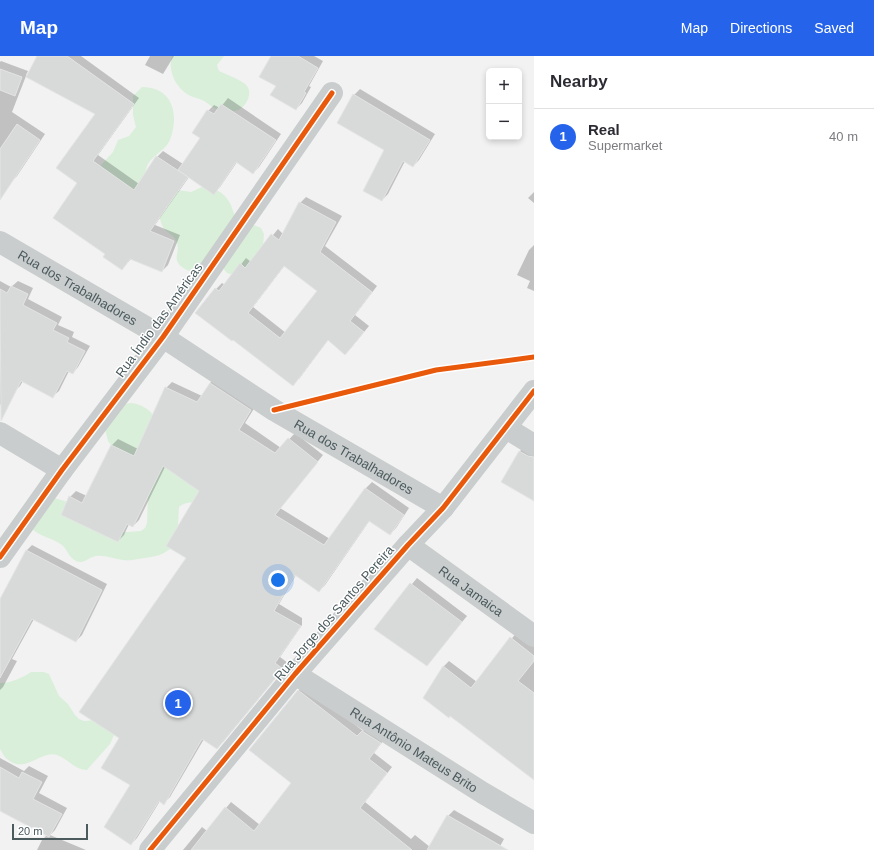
<!DOCTYPE html>
<html lang="en">
<head>
<meta charset="utf-8">
<style>
	:root { --surface:#fff; --page:#f7f7f7; --text:#2b2b33; --muted:#7c7c81; --line:#e1e1e2; --accent:#2563eb }
	body { margin:0; font-family:Helvetica,sans-serif; background:var(--page); color:var(--text) }
	.controls { position:absolute; right:12px; top:12px; display:grid; overflow:hidden; border-radius:6px; box-shadow:0 2px 6px #0003 }
	.controls button { width:36px; height:36px; display:grid; place-items:center; padding:0; border:0; border-bottom:1px solid var(--line); background:var(--surface); color:var(--text); font:20px sans-serif }
	.scale { position:absolute; left:12px; bottom:10px; width:76px; box-sizing:border-box; padding-left:4px; border:2px solid #4a5a5d; border-top:0; font-size:11px; line-height:14px; white-space:nowrap; color:#4a5a5d; -webkit-text-stroke:3px #fff; paint-order:stroke }
	.you { position:absolute; left:278px; top:524px; width:14px; height:14px; margin:-10px; border:3px solid #fff; border-radius:50%; background:#1a73e8; box-shadow:0 0 0 6px #1a73e833 }
	.badge { display:grid; place-items:center; width:26px; height:26px; border-radius:50%; background:var(--accent); color:#fff; font-size:13px; font-weight:700 }
	.pin { position:absolute; translate:-50% -50%; border:2px solid #fff; box-shadow:0 1px 4px #0006 }
	.list { margin:0; padding:0; list-style:none }
	h2 { display:flex; justify-content:space-between; align-items:center; height:52px; margin:0; padding:0 16px; font-size:17px }
	h2 small { font-size:13px; font-weight:400; color:var(--muted) }
	.list li { display:grid; grid-template-columns:26px 1fr auto; gap:12px; align-items:center; box-sizing:border-box; height:56px; padding:0 16px; border-top:1px solid var(--line) }
	.list b { display:block; font-size:15px; white-space:nowrap }
	.list p { margin:0; font-size:13px; white-space:nowrap; color:var(--muted) }
	.list em { font-size:13px; font-style:normal; color:var(--muted) }
	.map { position:relative; flex:none; width:534px; height:794px; overflow:hidden }
	header { display:flex; align-items:center; gap:24px; box-sizing:border-box; height:56px; padding:0 20px; background:var(--accent); color:#fff }
	header strong { font-size:19px }
	nav { display:flex; gap:22px; margin-inline-start:auto; font-size:14px }
	main { display:flex }
	aside { flex:1; background:var(--surface) }
	.map>svg:first-child { display:block }
</style>
</head>
<body>
<header>
<strong>Map</strong>
<nav><a>Map</a><a>Directions</a><a>Saved</a></nav>
</header>
<main>
<div class="map">
<svg width="534" height="794" viewBox="0 0 534 794">
	<rect width="100%" height="100%" fill="#f2f2f2"/>
	<!-- green -->
	<path fill="#d9efda" d="M172 0H224L217 9 219 15C225 18 242 24 246 29 250 33 250 38 248 43 242 58 227 58 214 52 210 50 208 47 204 45 198 42 191 41 187 38 174 29 168 14 172 0Z
		M142 31C172 31 179 57 171 81 168 93 154 98 148 108 144 115 147 122 144 129 143 133 139 136 137 139L99 115 101 109 113 96 118 84 129 80 136 71 133 59V40Z
		M202 131C215 132 223 135 230 147 232 151 233 156 235 159 242 166 253 168 261 172L264 178 263 190 239 221 227 217 223 212 212 209 189 215C166 205 184 196 175 183 173 179 168 177 165 174 161 169 160 162 158 156L178 134 191 136Z
		M131 347C141 348 149 353 155 361L192 421 206 449C196 447 188 444 179 451L177 487C162 501 157 500 138 503 133 504 128 505 123 504 114 503 105 499 96 500 89 501 83 509 76 505 69 502 67 493 62 489 53 482 41 481 32 473L54 442 65 445 77 459 113 477 141 475 145 472 147 467 148 440 108 385 105 373 125 348Z
		M31 616H44L49 618 59 640 68 648 75 659 79 663 84 665 96 664 115 677 110 688 87 714C75 714 68 703 57 699 41 694 25 719 7 703 4 701 2 696 0 693V627C11 627 22 622 31 616Z"/>
	<!-- shadow -->
	<path fill="#0003" fill-rule="evenodd" d="M38 0H81L139 42 98 99 139 128 157 101 163 95 183 108 201 82 208 55 214 49 220 52 228 42 281 78 259 111 253 117 237 106 220 131 214 137 189 121 155 169 180 179 168 209 162 215 131 203 122 213 106 198 79 127 96 58 26 20 12 56 45 78 17 120 11 126 0 118V6L1 5 28 15 26 19 27 20Z
		M150 0H174L163 18 145 9Z
		M272 0H314L323 5 309 30 311 31 302 47 296 53 277 30Z
		M360 33 435 78 419 104 413 110 405 105 388 138 382 144 385 94 338 67 354 39Z
		M534 136V147L528 142Z
		M306 141 342 160 325 190 377 230 355 259 369 270 351 292 345 298 328 284 299 323 216 233 222 227 225 229 246 202 251 206 278 173 283 178 300 147ZM285 209 318 235 286 277 253 251Z
		M534 189V235L527 232 530 225 517 219 529 194Z
		M0 225 11 231 18 225 33 232 28 243 62 261 58 269 74 276 72 281 90 290 78 311 73 317 69 315 59 335 53 340 23 325 20 330 0 349Z
		M216 321 257 348 245 367 281 392 295 377 323 399 280 452 330 483 366 432 372 426 409 452 396 472 390 478 370 464 325 529 319 535 296 519 279 548 302 562V569L280 601 288 607 223 686 204 683 170 741 164 747 160 745 137 782 131 788 132 728 188 502 201 434 165 411 139 464 133 470 129 468 124 479 118 485 70 441 76 435 87 440 112 389 118 383 138 393 166 332 172 326 202 340 210 327Z
		M526 389 534 394V445L503 426 520 395Z
		M32 489 107 528 82 579 76 585 34 563 12 603 17 605 3 631 0 634V552L26 495Z
		M417 522 467 560 427 609 375 573Z
		M517 576 534 589V723L443 611 449 605 477 626Z
		M304 629 363 675 368 670 386 681 374 697 392 711 365 746 411 783 415 779 430 791 448 760 454 754 504 783 498 794H183L202 771 207 775 231 746 260 769 292 727 298 635Z
		M0 702 24 715 29 710 48 720 39 737 67 752 55 774 50 779 86 794H37L42 784 47 779 0 746Z"/>
	<!-- building -->
	<path fill="#d8dada" stroke="#e4e4e5" fill-rule="evenodd" d="M37 0H67L134 48 93 105 134 134 156 100 188 121 150 175 174 185 162 216 130 203 122 214 103 201 105 198 53 162 77 127 56 112 95 58 26 21Z
		M271 0H298L318 12 304 36 306 37 296 54 270 39 276 30 259 21Z
		M0 13 22 21 15 40 0 34Z
		M353 38 430 84 413 111 403 105 382 145 363 135 384 94 337 67Z
		M221 48 276 84 253 118 236 106 214 139 178 114 200 82 192 77 207 54 214 58Z
		M17 68 40 84 0 144V93Z
		M299 146 336 166 320 196 372 236 350 265 364 276 345 299 328 284 293 330 233 284 232 285 195 257 215 232 219 235 240 207 245 212 271 178 279 184ZM284 210 317 235 280 282 248 257Z
		M11 230 28 238 23 249 57 267 53 274 69 282 67 286 85 295 73 318 67 315 53 342 21 325 1 365 0 233 7 237Z
		M210 327 251 354 239 374 275 397 288 382 318 406 275 459 324 489 365 432 404 459 390 479 369 465 319 536 295 519 274 555 301 570 275 607 283 613 217 693 202 683 164 749 159 745 131 789 104 771 130 729 101 712 119 682 79 656 186 502 166 490 199 435 163 410 133 471 127 468 118 486 61 459 69 440 82 447 111 389 134 400 165 331 197 346Z
		M519 395 528 400 534 401V445L501 426Z
		M26 494 102 534 76 586 32 563 0 622V543Z
		M410 527 462 566 427 610 374 573Z
		M510 581 534 600V605L518 625 534 637V724L450 660 449 662 423 642 443 610 471 632Z
		M298 634 357 680 362 675 381 687 369 703 387 717 360 752 412 794H191L225 751 254 775 291 727 249 694Z
		M0 711 19 722 22 716 42 726 33 743 62 758 49 781 0 755Z
		M447 759 508 794H427Z"/>
	<g fill="none" stroke-linecap="round" stroke-linejoin="round">
		<!-- minor -->
		<g stroke="#cacdcd" stroke-width="22">
			<path id="s1" d="M0 186 163 281 274 354 443 452"/>
			<path d="M506 372 534 389"/>
			<path d="M0 377 62 414"/>
			<path id="s2" d="M408 489 534 580"/>
			<path d="M0 501 62 414 163 281 332 37"/>
			<path id="s3" d="M295 618 483 737 534 767"/>
			<path d="M150 794 295 618 408 489 443 452 534 335"/>
		</g>
		<defs>
			<path id="cycleway" d="M274 354 436 314 534 301
				M0 501 62 414 163 281 332 37
				M150 794 295 618 408 489 443 452 534 335"/>
		</defs>
		<!-- cycleway casing -->
		<use href="#cycleway" stroke="#fff" stroke-width="8"/>
		<!-- cycleway -->
		<use href="#cycleway" stroke="#e8590c" stroke-width="5"/>
	</g>
	<g text-anchor="middle" dominant-baseline="central" stroke-width="3" stroke-linejoin="round" paint-order="stroke">
		<!-- street labels -->
		<g font-size="13" fill="#4a5a5d" stroke="#fff">
			<text stroke="none"><textPath href="#s1" startOffset="90">Rua dos Trabalhadores</textPath></text>
			<text transform="translate(159 264) rotate(-54)">Rua Índio das Américas</text>
			<text stroke="none"><textPath href="#s1" startOffset="414">Rua dos Trabalhadores</textPath></text>
			<text stroke="none"><textPath href="#s2" startOffset="78">Rua Jamaica</textPath></text>
			<text transform="translate(334 557) rotate(-49)">Rua Jorge dos Santos Pereira</text>
			<text stroke="none"><textPath href="#s3" startOffset="141">Rua Antônio Mateus Brito</textPath></text>
		</g>
	</g>
</svg>
<div class="controls">
<button>+</button>
<button>−</button>
</div>
<div class="scale">20 m</div>
<div class="you"></div>
<div class="pin badge" style="left:178px;top:647px">1</div>
</div>
<aside>
<h2>Nearby<small></small></h2>
<ul class="list">
<li><span class="badge">1</span><div><b>Real</b><p>Supermarket</p></div><em>40 m</em></li>
</ul>
</aside>
</main>
</body>
</html>
